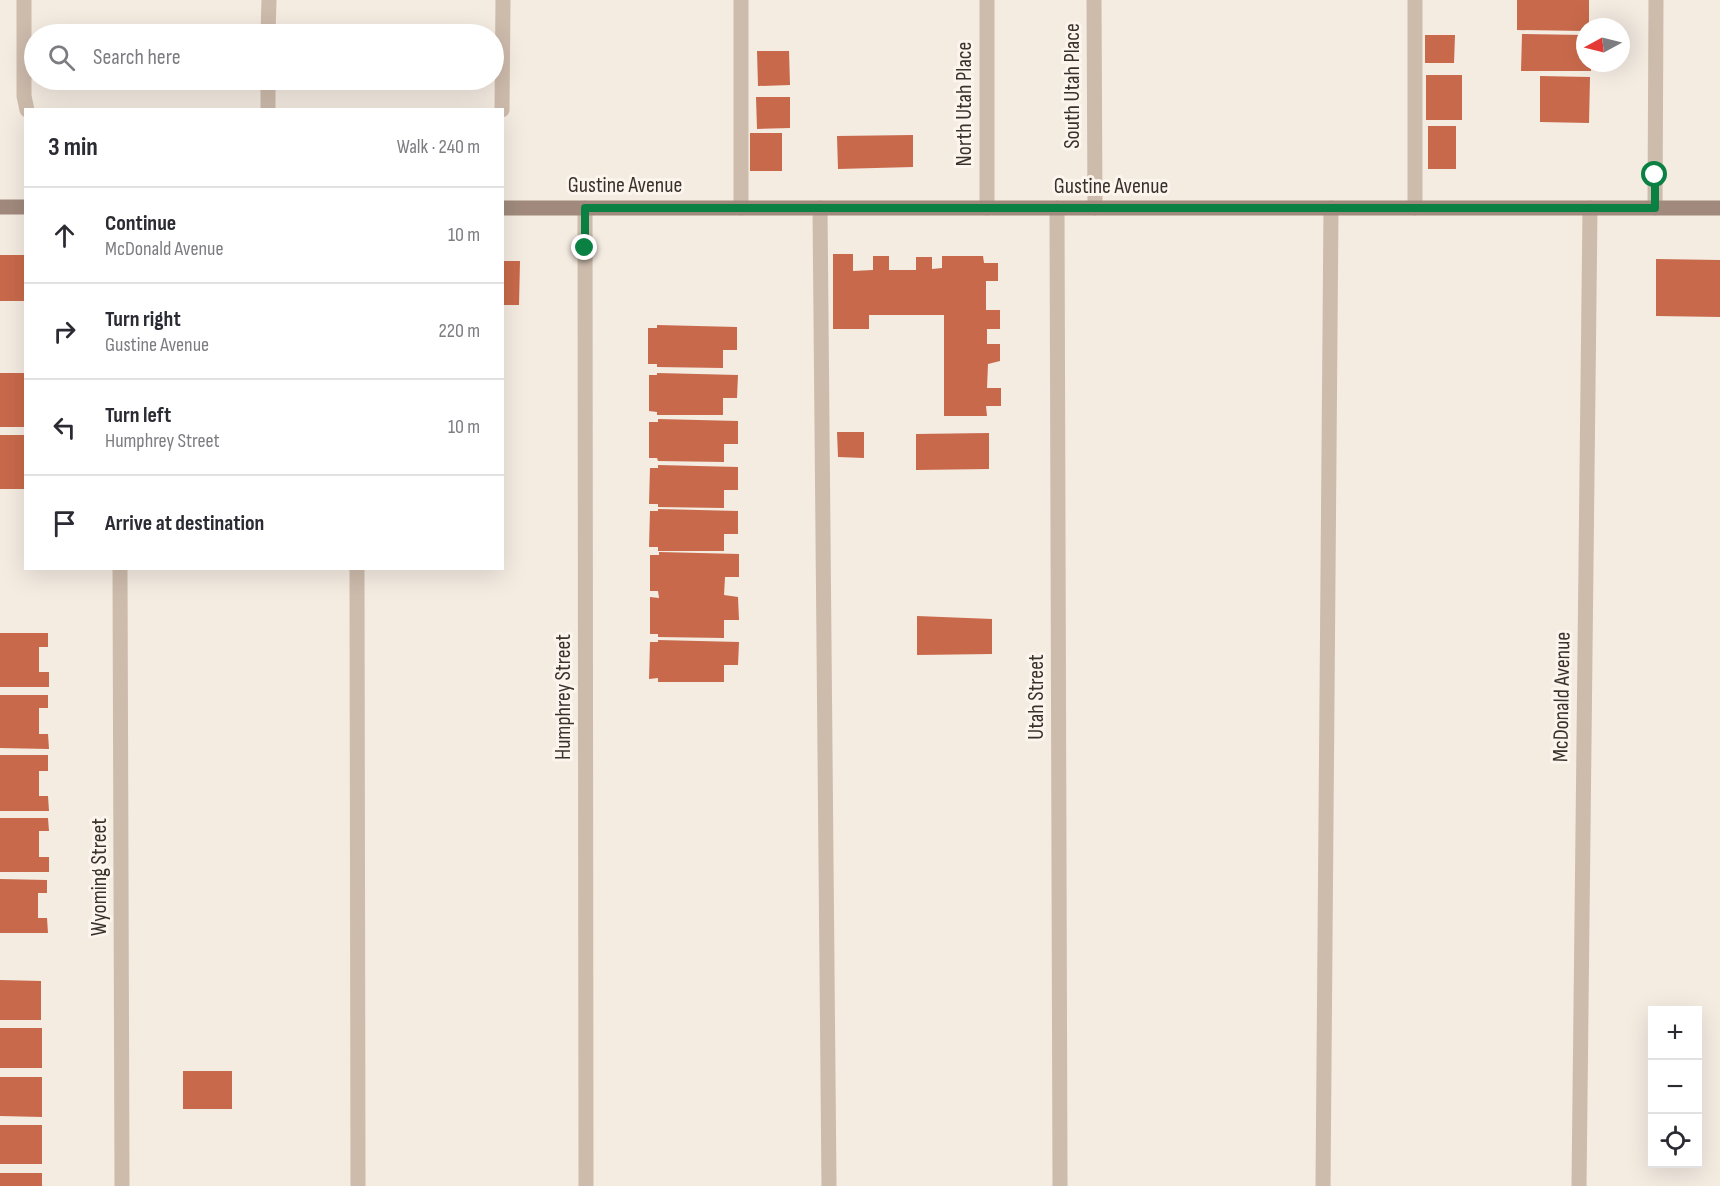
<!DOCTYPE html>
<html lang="en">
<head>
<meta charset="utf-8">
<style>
	:root { --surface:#fff; --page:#f2f2f3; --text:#2b2b33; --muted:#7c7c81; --line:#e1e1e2 }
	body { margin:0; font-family:"Sofia Sans Condensed",sans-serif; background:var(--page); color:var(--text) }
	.controls { position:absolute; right:18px; bottom:18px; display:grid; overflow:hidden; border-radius:0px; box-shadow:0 6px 24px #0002 }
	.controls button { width:54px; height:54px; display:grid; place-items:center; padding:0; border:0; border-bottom:2px solid var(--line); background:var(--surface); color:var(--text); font:30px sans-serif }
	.compass { position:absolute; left:1576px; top:18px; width:54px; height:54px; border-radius:50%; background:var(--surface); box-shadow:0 6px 24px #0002; rotate:263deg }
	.stop { position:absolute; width:18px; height:18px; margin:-14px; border:4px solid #0b8043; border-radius:50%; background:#fff }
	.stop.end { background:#0b8043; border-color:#fff; box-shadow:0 2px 6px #0008 }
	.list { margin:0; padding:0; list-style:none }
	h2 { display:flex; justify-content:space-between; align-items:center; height:78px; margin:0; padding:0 24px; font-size:26px }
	h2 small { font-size:20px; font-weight:400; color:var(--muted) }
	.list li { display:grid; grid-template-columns:39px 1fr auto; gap:18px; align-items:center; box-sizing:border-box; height:96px; padding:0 24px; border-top:2px solid var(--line) }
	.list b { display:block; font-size:22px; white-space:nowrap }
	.list p { margin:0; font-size:20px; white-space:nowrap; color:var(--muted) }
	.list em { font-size:20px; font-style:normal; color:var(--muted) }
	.icon { flex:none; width:33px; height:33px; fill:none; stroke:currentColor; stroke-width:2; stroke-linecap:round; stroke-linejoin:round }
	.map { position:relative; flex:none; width:1720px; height:1186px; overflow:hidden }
	.search { position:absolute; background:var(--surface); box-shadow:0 6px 24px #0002; left:24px; top:24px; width:480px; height:66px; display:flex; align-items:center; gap:15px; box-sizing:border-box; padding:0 21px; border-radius:33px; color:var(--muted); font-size:22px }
	.panel { position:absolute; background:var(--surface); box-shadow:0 6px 24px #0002; left:24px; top:108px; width:480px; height:462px; border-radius:0px }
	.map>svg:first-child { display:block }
</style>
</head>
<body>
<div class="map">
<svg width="1720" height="1186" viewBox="0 0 1720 1186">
	<rect width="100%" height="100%" fill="#f4ebe1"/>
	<!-- building -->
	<path fill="#c8694b" d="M1517 0H1589V27H1585V31L1517 30Z
		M1522 34 1585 35V63H1591V71H1521Z
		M1425 35H1455L1454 63H1425Z
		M757 51H789L790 85 758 86Z
		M1426 75H1462V120H1426Z
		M1540 76 1590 77 1589 123 1540 122Z
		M756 97H790V128L757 129Z
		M1428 126H1456V169H1428Z
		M750 133H782V171H750Z
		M913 135V167L838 169 837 136Z
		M833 254H853V271L873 270V256H889V270H916V257H932V269L942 268V256H983L984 263H998V281H986V310H1000V329H987V344H1000V361L988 364 987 388H1001V406H986L987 416H944V315H869V329H833Z
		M0 255H26V301H0Z
		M1656 259 1720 260V317L1656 316Z
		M502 261H520L519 305H502Z
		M657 325 737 327V350H723V368L657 367V364H648V328H657Z
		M0 373H26V427H0Z
		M657 373 738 375 737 398H723V415H657V412L649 411V375H657Z
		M658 419 738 421V444H724V462L658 461 657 458H649V422H658Z
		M837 432H864V458L838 457Z
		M989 433V469L916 470V434Z
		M0 435H26V489H0Z
		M658 465 738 467V490H724V508L658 507V504H649L650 468H658Z
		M658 509 738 511V534H724V551H658V547H649L650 511H658Z
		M659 552 739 554V577H725L724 595 738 597 739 620H724V638L658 637V634H650V597L659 598 658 591H650V555H659Z
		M917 616 992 619V654L917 655Z
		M0 633H48V647H39V672H49V687H0Z
		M658 640 739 642 738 665H724V682H658V678L649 679 650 642H658Z
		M0 695H48V708H39V734H48L49 749 0 748Z
		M0 755H48V771H39V796H48L49 811H0Z
		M0 818H48L49 831H39V857H49V872H0Z
		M0 879 47 880V893H38V918H47L48 933H0Z
		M0 980 41 981V1020H0Z
		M0 1028H42V1068H0Z
		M183 1071H232V1109H183Z
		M0 1077H42V1117L0 1116Z
		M0 1125H42V1164H0Z
		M0 1173H42V1186H0Z"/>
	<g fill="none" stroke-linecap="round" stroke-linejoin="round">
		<!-- lane -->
		<path stroke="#cdbbac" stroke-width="15" d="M741 0V208
			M268 34 269 0
			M268 110V80
			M820 208 829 1186
			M1415 208V0
			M357 568 358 1186
			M1323 1186 1331 208"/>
		<!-- street -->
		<path stroke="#cdbbac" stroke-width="15" d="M24 0V96L27 110
			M1094 0 1095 208
			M502 110 503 0
			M585 208 586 1186
			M987 208V0
			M1057 208 1060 1186
			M1655 208 1656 0
			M120 568 122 1186
			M1579 1186 1590 208"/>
		<!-- secondary -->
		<path stroke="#a18a7d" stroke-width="15" d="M0 207H26
			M502 208H1720"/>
	</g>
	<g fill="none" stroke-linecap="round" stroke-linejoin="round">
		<!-- route -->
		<path stroke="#0b8043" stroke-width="8" d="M585 248V208H1655V175"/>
	</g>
	<g text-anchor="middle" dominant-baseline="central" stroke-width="6" stroke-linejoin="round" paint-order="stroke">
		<!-- street labels -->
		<g font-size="22" fill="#3b302b" stroke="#fbf5ee">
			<text transform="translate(1072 86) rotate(-90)">South Utah Place</text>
			<text transform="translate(964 104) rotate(-90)">North Utah Place</text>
			<text x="625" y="185">Gustine Avenue</text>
			<text x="1111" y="186">Gustine Avenue</text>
			<text transform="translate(563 697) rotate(-90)">Humphrey Street</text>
			<text transform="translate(1036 697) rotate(-90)">Utah Street</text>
			<text transform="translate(1562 697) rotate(-89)">McDonald Avenue</text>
			<text transform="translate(99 877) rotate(-90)">Wyoming Street</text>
		</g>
	</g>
</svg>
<div class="controls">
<button>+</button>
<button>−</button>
<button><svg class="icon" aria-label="locate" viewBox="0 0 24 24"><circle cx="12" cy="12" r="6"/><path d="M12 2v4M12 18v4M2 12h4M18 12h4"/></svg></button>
</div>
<svg class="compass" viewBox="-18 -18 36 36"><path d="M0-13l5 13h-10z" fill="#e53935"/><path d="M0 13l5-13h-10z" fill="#7c7c81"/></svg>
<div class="stop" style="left:1655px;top:175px"></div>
<div class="stop end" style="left:585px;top:248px"></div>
<div class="search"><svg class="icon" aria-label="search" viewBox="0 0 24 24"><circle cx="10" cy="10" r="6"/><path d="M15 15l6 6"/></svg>Search here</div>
<section class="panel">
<h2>3 min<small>Walk · 240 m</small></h2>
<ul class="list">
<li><svg class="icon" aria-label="ahead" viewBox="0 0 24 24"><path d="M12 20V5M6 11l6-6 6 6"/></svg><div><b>Continue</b><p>McDonald Avenue</p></div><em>10 m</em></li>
<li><svg class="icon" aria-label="right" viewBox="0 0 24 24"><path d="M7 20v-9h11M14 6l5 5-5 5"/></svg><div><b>Turn right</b><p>Gustine Avenue</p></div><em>220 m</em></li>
<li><svg class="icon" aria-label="left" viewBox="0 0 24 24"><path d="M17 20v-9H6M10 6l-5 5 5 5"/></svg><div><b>Turn left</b><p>Humphrey Street</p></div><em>10 m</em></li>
<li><svg class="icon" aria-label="arrive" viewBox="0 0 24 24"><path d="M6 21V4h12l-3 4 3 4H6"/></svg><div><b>Arrive at destination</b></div></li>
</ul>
</section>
</div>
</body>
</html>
